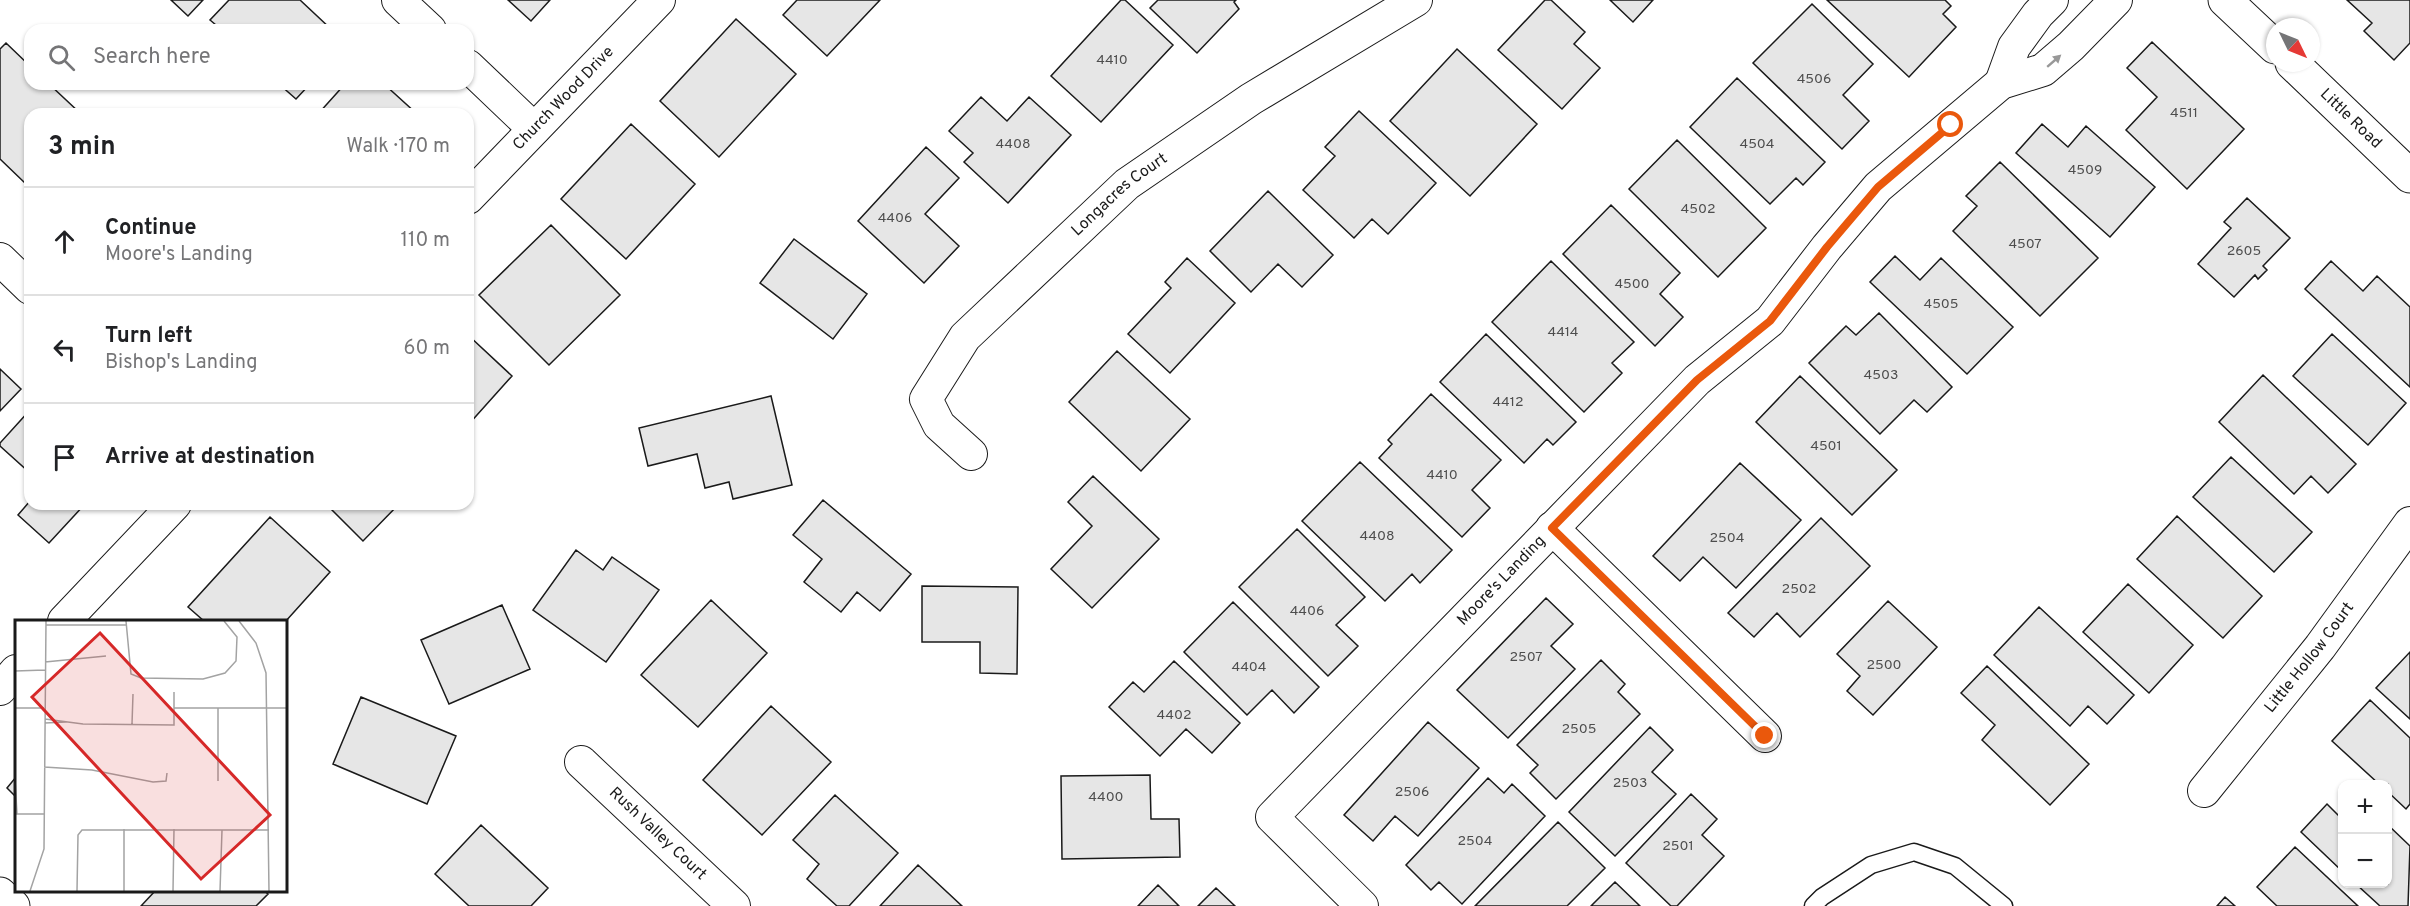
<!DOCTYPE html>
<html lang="en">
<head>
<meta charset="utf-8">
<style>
	:root { --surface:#fff; --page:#f2f2f2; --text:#202124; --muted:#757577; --line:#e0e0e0 }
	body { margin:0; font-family:Overpass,sans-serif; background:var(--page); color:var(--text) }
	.controls { position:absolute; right:18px; bottom:18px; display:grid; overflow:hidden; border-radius:12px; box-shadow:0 2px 4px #0004 }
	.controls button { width:54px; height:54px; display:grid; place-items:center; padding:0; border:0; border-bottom:2px solid var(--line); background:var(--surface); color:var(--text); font:30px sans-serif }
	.compass { position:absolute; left:2266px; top:18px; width:54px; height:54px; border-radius:50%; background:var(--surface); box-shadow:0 2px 4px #0004; rotate:133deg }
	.stop { position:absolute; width:18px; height:18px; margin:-14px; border:4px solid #ea580c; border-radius:50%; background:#fff }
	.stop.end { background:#ea580c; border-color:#fff; box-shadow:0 2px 6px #0008 }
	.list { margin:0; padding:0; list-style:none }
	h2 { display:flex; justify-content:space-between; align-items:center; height:78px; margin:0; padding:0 24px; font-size:26px }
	h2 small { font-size:20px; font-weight:400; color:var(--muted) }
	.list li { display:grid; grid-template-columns:39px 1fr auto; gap:18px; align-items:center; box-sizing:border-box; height:108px; padding:0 24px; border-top:2px solid var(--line) }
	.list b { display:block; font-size:22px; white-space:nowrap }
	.list p { margin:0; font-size:20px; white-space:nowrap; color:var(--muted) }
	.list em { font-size:20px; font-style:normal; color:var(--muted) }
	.icon { flex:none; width:33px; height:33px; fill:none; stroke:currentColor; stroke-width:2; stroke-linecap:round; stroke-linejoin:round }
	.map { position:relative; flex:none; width:2410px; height:906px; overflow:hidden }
	.search { position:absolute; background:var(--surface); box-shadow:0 2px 4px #0004; left:24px; top:24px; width:450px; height:66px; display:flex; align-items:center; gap:15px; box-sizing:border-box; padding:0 21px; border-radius:18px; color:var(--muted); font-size:22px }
	.panel { position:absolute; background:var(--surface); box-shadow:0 2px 4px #0004; left:24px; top:108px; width:450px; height:402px; border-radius:18px }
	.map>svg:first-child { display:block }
</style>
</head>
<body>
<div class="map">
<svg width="2410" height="906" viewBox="0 0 2410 906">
	<rect width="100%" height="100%" fill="#fff"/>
	<!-- building -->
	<path fill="#e6e6e6" stroke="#1a1a1a" stroke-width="1.5" d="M171 0H203L188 16Z
		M229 0H300L332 30H222L210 20Z
		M508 0H550L531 21Z
		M797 0H880L827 56 783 15Z
		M1121 0H1125L1173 45 1101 122 1051 76Z
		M1158 0H1236L1234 2 1239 9 1197 53 1150 8Z
		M1545 0H1551L1585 32 1574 44 1600 68 1562 109 1498 50Z
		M1610 0H1653L1633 22Z
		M1827 0H1945L1951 6 1943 14 1956 27 1909 77Z
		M2347 0H2410V43L2394 60 2364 31 2372 23Z
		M1812 4 1873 64 1843 95 1869 121 1842 149 1753 63Z
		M736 19 796 74 719 157 660 101Z
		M2152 42 2244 129 2187 189 2126 130 2157 97 2127 68Z
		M6 43 30 66V84H49L81 114H30V180L26 184 0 159V49Z
		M1457 49 1537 124 1470 196 1390 121Z
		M1737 78 1825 162 1803 185 1796 178 1770 204 1690 127Z
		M279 84H310L296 99Z
		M345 84H384L417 114H318Z
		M981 97 1007 121 1029 97 1071 135 1008 203 964 162 973 153 949 131Z
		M1359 111 1436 183 1388 234 1372 219 1354 238 1303 190 1335 156 1325 147Z
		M631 124 695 184 626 259 561 199Z
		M2042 124 2068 147 2086 126 2155 187 2110 237 2016 153Z
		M1677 140 1766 228 1718 277 1629 189Z
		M926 147 959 178 925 214 959 246 924 283 858 221Z
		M2000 162 2098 258 2040 316 1953 231 1977 206 1966 196Z
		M1268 191 1333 255 1302 287 1278 264 1251 292 1210 251Z
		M2247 198 2290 238 2263 266 2267 270 2258 279 2255 275 2234 297 2198 264 2231 228 2224 222Z
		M1611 205 1680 273 1660 294 1683 317 1655 346 1563 254Z
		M551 225 620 295 549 365 479 295Z
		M794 239 867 294 833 339 760 283Z
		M1895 256 1920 280 1941 258 2013 327 1967 374 1870 282Z
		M1187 258 1235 303 1170 373 1128 334 1171 288 1165 282Z
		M1551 261 1634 342 1612 363 1622 373 1584 412 1492 322Z
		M2331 261 2363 291 2377 276 2410 307V387L2305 289Z
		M1879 313 1952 387 1927 412 1914 400 1880 434 1809 363 1846 326 1856 335Z
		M1486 334 1576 422 1553 445 1547 439 1524 463 1440 382Z
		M2332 334 2406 403 2368 445 2293 376Z
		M468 335 512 376 468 425Z
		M1117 351 1190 419 1141 471 1069 402Z
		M0 369 21 389 0 411Z
		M2263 375 2356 464 2328 493 2311 476 2294 494 2219 422Z
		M1800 376 1897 470 1852 515 1756 422Z
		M1431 394 1501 460 1472 490 1490 508 1462 537 1379 458 1392 444 1388 440Z
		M771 396 792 485 733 499 729 482 705 488 697 454 648 466 639 428Z
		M30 410V473L0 446V443Z
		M2231 457 2312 532 2274 572 2193 497Z
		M1360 462 1452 550 1420 583 1412 574 1385 601 1302 521Z
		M1740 463 1801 520 1736 588 1703 557 1680 581 1653 556Z
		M1093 476 1159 539 1092 608 1051 569 1092 526 1068 502Z
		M823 500 911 574 880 611 857 592 841 612 804 582 822 559 793 535Z
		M30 501V504H85L49 543 18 515Z
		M326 504H399L363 541Z
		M2177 516 2262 596 2223 638 2137 559Z
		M270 517 330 572 285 622 204 621 188 607Z
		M1821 518 1870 566 1800 637 1777 613 1754 637 1728 613Z
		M1297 529 1365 597 1336 625 1358 646 1328 676 1239 587Z
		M576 550 603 570 612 557 659 590 606 662 533 610Z
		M2128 584 2193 645 2149 693 2083 632Z
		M922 586 1018 587 1017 674 980 673V642H922Z
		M1546 598 1573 624 1551 646 1575 669 1508 738 1457 690Z
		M711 600 767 653 698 727 641 675Z
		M1888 601 1937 647 1873 715 1847 691 1860 676 1837 654Z
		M1233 602 1319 687 1294 713 1272 690 1247 715 1184 652Z
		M502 605 530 669 449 704 421 640Z
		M2039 607 2134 695 2107 724 2088 706 2070 726 1994 655Z
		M2410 652V719L2376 688Z
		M1601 660 1625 684 1618 692 1640 714 1556 799 1530 773 1538 765 1517 745Z
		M1174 661 1240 723 1212 753 1186 729 1160 756 1109 707 1133 682 1144 692Z
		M1987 666 2089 764 2050 805 1982 740 1995 725 1961 693Z
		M361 697 456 736 427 804 333 764Z
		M2370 700 2410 738V804L2406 809 2388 792V784H2379L2332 741Z
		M771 706 831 762 762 835 703 780Z
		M1428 722 1479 768 1418 836 1395 816 1373 841 1344 815Z
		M1650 727 1673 750 1652 772 1676 794 1615 856 1569 812Z
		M1150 775 1151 819H1179L1180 857 1062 859 1061 776Z
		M16 777V797L7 788Z
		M1488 778 1504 793 1512 784 1545 816 1462 904 1439 882 1431 890 1406 865Z
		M1691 794 1717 819 1702 835 1724 856 1677 906H1671L1626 863Z
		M835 795 898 853 849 906H837L807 879 819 864 793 840Z
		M2327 804 2342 819V871L2301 832Z
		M1558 822 1605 868 1567 906H1475Z
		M481 825 548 888 531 906H469L435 874Z
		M2388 825 2410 846 2408 906H2380L2356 884H2388Z
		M2295 847 2358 906H2277L2257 887Z
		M918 865 962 906H880Z
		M1615 882 1640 906H1591Z
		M1158 885 1179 906H1138Z
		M1216 888 1235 906H1198Z
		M156 890H263L268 894 256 906H141Z
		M2225 897 2235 906H2217Z"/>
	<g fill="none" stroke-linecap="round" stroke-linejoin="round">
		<defs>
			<path id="lane" d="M1813 906 1822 897 1871 865 1914 852 1955 866 2004 906"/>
			<g id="street">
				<path d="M398 0 430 30"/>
				<path d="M468 66 534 129"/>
				<path d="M2001 83 2014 47 2038 14 2052 0"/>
				<path id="s1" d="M468 198 659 0"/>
				<path d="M0 259 30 288"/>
				<path id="s2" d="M971 454 939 425 926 399 965 337 1127 184 1251 99 1416 0"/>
				<path d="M1552 528 1765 736"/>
				<path d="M64 621 175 504"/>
				<path d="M0 689 16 671"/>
				<path id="s3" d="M581 762 734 906"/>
				<path id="s4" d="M2204 791 2320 647 2410 523"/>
				<path id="s5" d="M1362 906 1272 817 1697 380 1770 321 1827 247 1878 187 2001 83 2043 70 2071 46 2116 0"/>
			</g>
			<g id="secondary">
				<path d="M2225 0 2275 47"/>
				<path id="s6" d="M2292 63 2410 176"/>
				<path d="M0 894 13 906"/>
			</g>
		</defs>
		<!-- lane casing -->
		<use href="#lane" stroke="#1a1a1a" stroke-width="19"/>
		<!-- street casing -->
		<use href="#street" stroke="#1a1a1a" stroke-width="34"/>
		<!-- secondary casing -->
		<use href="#secondary" stroke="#1a1a1a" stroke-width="35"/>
		<!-- lane -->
		<use href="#lane" stroke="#fff" stroke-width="16"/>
		<!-- street -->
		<use href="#street" stroke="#fff" stroke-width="32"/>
		<!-- secondary -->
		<use href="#secondary" stroke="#fff" stroke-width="33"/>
	</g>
	<!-- one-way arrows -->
	<defs><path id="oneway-solid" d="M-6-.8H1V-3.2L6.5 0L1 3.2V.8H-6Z" transform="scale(1.5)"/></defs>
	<use fill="#989898" href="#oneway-solid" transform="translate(2054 61) rotate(-41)"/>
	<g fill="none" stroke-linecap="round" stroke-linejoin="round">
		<!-- route -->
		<path stroke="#ea580c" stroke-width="8" d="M1765 736 1552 528 1697 380 1770 321 1827 247 1878 187 1951 125"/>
	</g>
	<g text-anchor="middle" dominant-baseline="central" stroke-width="4.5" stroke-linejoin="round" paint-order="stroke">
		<!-- number labels -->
		<g font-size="14" fill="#4d4d4d">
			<text x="1112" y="60">4410</text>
			<text x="1814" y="79">4506</text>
			<text x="2184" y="113">4511</text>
			<text x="1013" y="144">4408</text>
			<text x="1757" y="144">4504</text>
			<text x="2085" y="170">4509</text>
			<text x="1698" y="209">4502</text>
			<text x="895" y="218">4406</text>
			<text x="2025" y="244">4507</text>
			<text x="2244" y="251">2605</text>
			<text x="1632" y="284">4500</text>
			<text x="1941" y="304">4505</text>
			<text x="1563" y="332">4414</text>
			<text x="1881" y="375">4503</text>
			<text x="1508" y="402">4412</text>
			<text x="1826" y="446">4501</text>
			<text x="1442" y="475">4410</text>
			<text x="1377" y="536">4408</text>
			<text x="1727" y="538">2504</text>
			<text x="1799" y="589">2502</text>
			<text x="1307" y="611">4406</text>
			<text x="1526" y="657">2507</text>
			<text x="1884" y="665">2500</text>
			<text x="1249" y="667">4404</text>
			<text x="1174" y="715">4402</text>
			<text x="1579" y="729">2505</text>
			<text x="1630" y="783">2503</text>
			<text x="1412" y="792">2506</text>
			<text x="1106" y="797">4400</text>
			<text x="1475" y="841">2504</text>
			<text x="1678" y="846">2501</text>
		</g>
		<!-- street labels -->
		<g font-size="16" fill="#1a1a1a" stroke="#fff">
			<text stroke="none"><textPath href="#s1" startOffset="138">Church Wood Drive</textPath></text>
			<text stroke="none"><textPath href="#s6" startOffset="81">Little Road</textPath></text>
			<text stroke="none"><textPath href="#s2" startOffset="356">Longacres Court</textPath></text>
			<text stroke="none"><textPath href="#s5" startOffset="456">Moore's Landing</textPath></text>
			<text stroke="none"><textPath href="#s4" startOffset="170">Little Hollow Court</textPath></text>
			<text stroke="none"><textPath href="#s3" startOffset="105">Rush Valley Court</textPath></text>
		</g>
	</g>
	<!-- overview -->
	<g transform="translate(15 620)">
		<rect width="272" height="272" fill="#fff"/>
		<path fill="none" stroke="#a3a3a3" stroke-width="1.5" d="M111 1 116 54 126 58 188 59 210 53 221 41 222 17 209 1M224 1 241 23 251 53 254 271M31 5H111M30 42 91 36M0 51 30 50M0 88H29M159 88H272M30 99 68 104 159 105V72M30 103 51 102M117 104 118 74M29 147 77 150 138 162 151 161 152 153M0 159 2 194M203 161V88M1 194H30M109 209V271M15 271 29 229 31 1M62 271 63 215 67 210H254M158 271 159 209M205 271 207 210"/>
		<path fill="#d62828" fill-opacity="0.15" stroke="#d62828" stroke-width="3" d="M85 13 255 195 186 259 17 77Z"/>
		<rect width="272" height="272" fill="none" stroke="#1a1a1a" stroke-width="3"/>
	</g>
</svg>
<div class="controls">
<button>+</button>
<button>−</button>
</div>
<svg class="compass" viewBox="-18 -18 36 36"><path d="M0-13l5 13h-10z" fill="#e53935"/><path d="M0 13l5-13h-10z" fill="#757577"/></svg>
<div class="stop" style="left:1951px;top:125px"></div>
<div class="stop end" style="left:1765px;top:736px"></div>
<div class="search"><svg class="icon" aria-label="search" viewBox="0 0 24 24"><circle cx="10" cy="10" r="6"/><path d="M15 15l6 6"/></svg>Search here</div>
<section class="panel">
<h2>3 min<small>Walk · 170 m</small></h2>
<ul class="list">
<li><svg class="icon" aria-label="ahead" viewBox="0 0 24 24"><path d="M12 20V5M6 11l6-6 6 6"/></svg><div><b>Continue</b><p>Moore's Landing</p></div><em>110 m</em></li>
<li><svg class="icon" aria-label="left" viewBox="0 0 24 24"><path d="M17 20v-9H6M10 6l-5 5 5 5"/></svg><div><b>Turn left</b><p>Bishop's Landing</p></div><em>60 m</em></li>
<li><svg class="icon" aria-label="arrive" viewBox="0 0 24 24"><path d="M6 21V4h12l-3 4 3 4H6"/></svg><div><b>Arrive at destination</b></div></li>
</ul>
</section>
</div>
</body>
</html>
